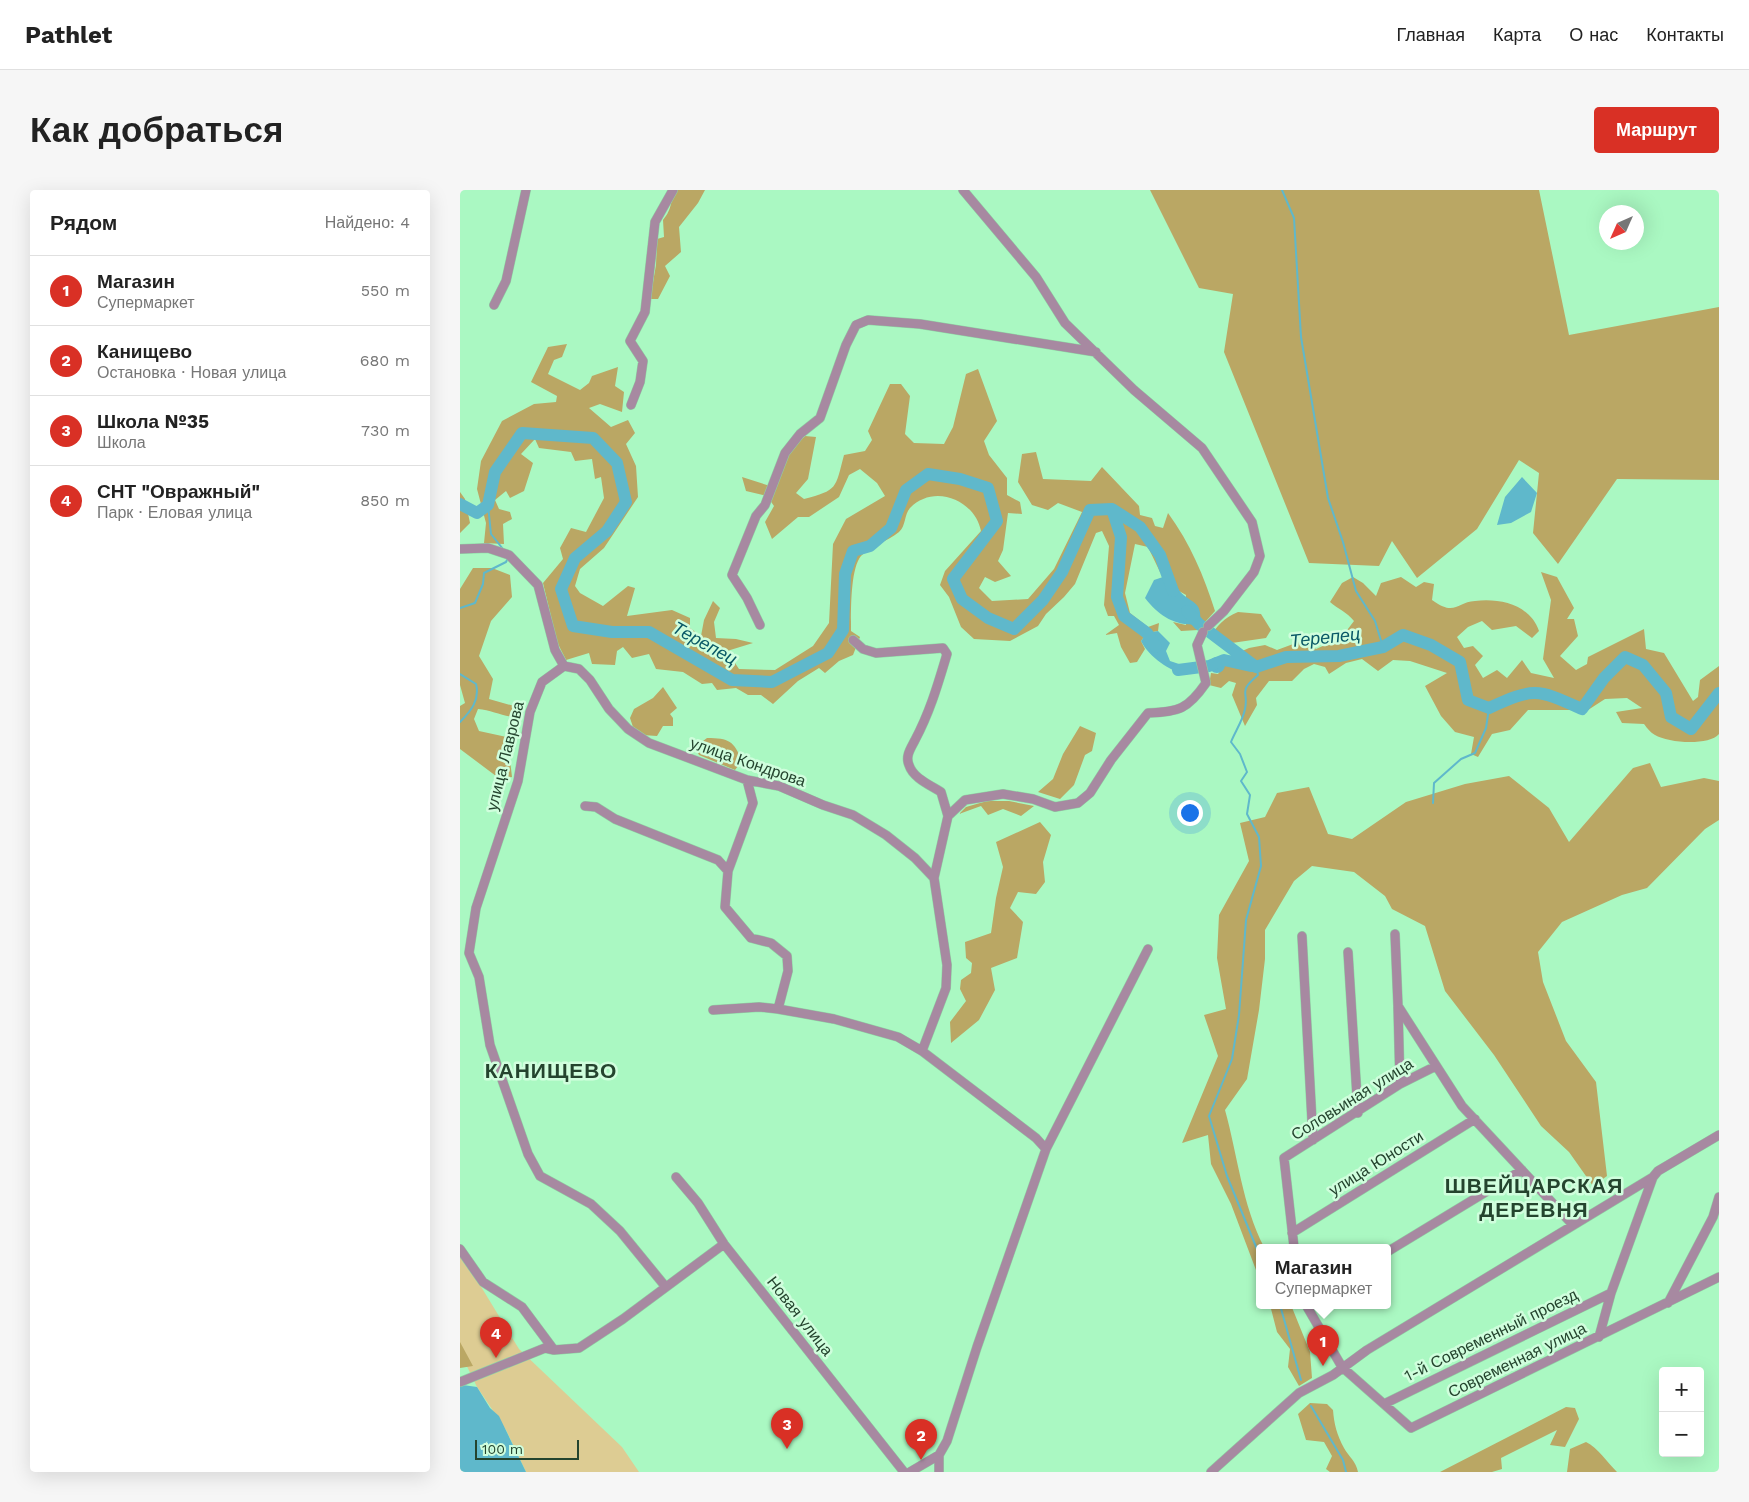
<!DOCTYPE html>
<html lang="ru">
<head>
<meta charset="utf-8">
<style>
	:root { --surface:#fff; --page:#f6f6f6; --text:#222; --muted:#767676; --line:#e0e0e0; --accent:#d93025 }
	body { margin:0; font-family:"Work Sans",sans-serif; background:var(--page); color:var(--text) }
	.controls { position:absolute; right:15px; bottom:15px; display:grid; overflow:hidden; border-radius:5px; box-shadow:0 5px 20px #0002 }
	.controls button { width:45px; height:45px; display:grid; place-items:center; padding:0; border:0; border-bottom:1px solid var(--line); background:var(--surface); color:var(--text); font:25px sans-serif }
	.compass { position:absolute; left:1139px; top:15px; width:45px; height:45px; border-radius:50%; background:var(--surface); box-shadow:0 5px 20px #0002; rotate:225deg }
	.scale { position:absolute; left:15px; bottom:12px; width:104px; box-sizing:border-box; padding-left:5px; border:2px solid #24442e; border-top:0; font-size:14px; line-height:18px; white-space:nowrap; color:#24442e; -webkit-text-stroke:4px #d0fedd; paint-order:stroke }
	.you { position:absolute; left:729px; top:622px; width:18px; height:18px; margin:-12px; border:4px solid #fff; border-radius:50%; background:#1a73e8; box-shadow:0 0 0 8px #1a73e833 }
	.badge { display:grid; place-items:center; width:32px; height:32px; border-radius:50%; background:var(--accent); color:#fff; font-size:16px; font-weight:700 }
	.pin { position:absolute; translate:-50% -41px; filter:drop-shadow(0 1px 2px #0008) }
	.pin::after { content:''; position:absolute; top:26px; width:18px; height:15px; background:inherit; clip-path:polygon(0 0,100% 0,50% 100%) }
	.popup { position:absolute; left:796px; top:1054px; width:135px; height:65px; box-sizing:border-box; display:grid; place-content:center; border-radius:5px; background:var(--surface); filter:drop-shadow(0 1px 4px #0005); font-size:16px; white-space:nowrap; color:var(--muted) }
	.popup b { font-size:19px; color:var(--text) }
	.popup::after { content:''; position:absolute; left:50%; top:100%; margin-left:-10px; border:10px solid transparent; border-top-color:var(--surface) }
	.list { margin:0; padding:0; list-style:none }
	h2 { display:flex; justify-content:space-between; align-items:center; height:65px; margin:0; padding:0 20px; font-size:21px }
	h2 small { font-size:16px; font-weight:400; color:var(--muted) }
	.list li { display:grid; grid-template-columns:32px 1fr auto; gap:15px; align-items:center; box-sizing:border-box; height:70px; padding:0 20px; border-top:1px solid var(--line) }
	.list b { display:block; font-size:19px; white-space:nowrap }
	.list p { margin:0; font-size:16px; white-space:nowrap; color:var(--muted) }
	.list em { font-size:16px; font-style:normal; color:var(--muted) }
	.map { position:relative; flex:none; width:1259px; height:1282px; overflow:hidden; border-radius:5px }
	header { display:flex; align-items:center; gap:30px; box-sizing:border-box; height:70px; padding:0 25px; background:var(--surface); border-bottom:1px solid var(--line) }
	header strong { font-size:24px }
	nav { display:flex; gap:28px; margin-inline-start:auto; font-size:18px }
	.intro { display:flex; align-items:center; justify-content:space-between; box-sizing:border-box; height:120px; padding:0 30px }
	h1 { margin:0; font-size:35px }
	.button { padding:12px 22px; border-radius:5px; background:var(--accent); color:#fff; font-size:18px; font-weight:700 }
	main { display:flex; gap:30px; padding:0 30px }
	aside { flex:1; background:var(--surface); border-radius:5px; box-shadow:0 5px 20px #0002 }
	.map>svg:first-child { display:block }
</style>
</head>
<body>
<header>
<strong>Pathlet</strong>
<nav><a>Главная</a><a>Карта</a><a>О нас</a><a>Контакты</a></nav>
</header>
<div class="intro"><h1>Как добраться</h1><a class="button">Маршрут</a></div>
<main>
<aside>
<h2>Рядом<small>Найдено: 4</small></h2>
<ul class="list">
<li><span class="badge">1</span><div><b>Магазин</b><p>Супермаркет</p></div><em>550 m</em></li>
<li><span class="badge">2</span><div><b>Канищево</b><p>Остановка · Новая улица</p></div><em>680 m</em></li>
<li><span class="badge">3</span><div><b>Школа №35</b><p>Школа</p></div><em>730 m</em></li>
<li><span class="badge">4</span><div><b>СНТ &quot;Овражный&quot;</b><p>Парк · Еловая улица</p></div><em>850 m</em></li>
</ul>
</aside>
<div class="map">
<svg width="1259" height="1282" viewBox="0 0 1259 1282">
	<rect width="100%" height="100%" fill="#aaf8c2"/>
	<!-- green -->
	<path fill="#ddcc93" d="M0 1062 59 1159 162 1257 179 1282H66L46 1240 17 1197 0 1162Z"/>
	<!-- forest -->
	<path fill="#baa764" d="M216 0H245L238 13 219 37 221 62 205 76 210 86 198 109H190L196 75 197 49 204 47 203 30C213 18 209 13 216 0Z
		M690 0H1079L1109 145 1259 117V290L1157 289 1098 374 1073 343 1079 283 1059 270 1017 339 957 388 932 351 919 376 849 373 764 162 773 104 739 98Z
		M107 154 102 167 94 170 88 184 120 200 129 193 132 186 158 177 155 196 164 202 162 222 140 214 129 218 151 237 168 230 175 243 166 254 176 276 178 307 144 358 120 379 115 396 120 403 143 416 168 396 175 398 167 426 212 420 230 428V438L241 446 244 430 253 411 260 418 254 432 256 448 276 449 293 453 267 461 279 479 315 480 353 456 369 433 373 354 386 329 425 306 417 293 400 279 389 285 379 307 349 327H338L312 349 305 332 314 316 307 306 286 301 282 287 310 296 333 256 345 246 356 247 348 289 336 303 344 309C378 300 375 299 384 265L405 261 412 250 408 241 430 194H441L450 206 445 244 454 253 484 254 493 237 506 184 518 179 537 231 524 251 529 265 547 288V305L560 312 562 324 548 323 543 360 538 371 551 386 535 392 525 387 519 398 532 411 568 409 594 379 622 322 598 313 588 320 572 315 558 292 562 264 576 262 583 289 631 291 642 277 679 316 680 325 692 328 695 336 703 338 708 323C730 353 744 386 755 421L738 440 721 441 713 432 726 435V405L719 401 714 390 700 382 688 357 675 354 665 403 670 423 688 437 699 433 698 441 687 443 681 451 685 459 677 472 670 473 661 457 657 443 645 445 659 435 654 426H648L644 415 649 356 642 341 636 343 615 394 604 407 586 424 578 436 550 451 514 449 501 437 489 407 480 395 485 381 521 341C515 310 474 293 450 318 444 325 446 336 439 342 428 351 410 356 401 366 390 379 391 424 391 441L400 447 393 465 379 471 365 483 359 478 338 491 313 514 301 505H288L276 498 257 500 252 493 242 494 223 482 196 479 189 464 172 468 163 457 157 461 155 475 132 474 129 463 106 470 97 452 83 393 103 369 100 358 111 338 126 342 144 308 141 287 135 289 132 269 115 271 111 262 79 258 75 249 61 264 73 273 64 301 50 308 46 301 35 310 39 319 50 322 52 329 43 334 44 354 24 353 26 333 17 299 21 271 42 231 74 214 96 212 97 206 71 192 88 157Z
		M0 302 5 309 10 333 0 343Z
		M13 378H32L50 385 52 407 31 431 19 466 33 489 29 509 61 518 63 526C48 530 34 520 18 519L14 529 19 541 51 548 50 570 52 587 40 589 0 559V516L5 513 0 495V399Z
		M1081 382 1097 387 1114 418 1107 429H1114L1118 446 1100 466 1116 480 1127 474 1128 467 1184 439 1186 459 1204 463 1233 511 1238 507 1240 490 1259 476V544C1249 556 1208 553 1195 545 1191 543 1187 538 1184 534L1162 533 1156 522 1182 518 1167 508 1145 509 1128 520H1068L1050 540 1032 544 1018 567 1011 564 1014 547 995 542 981 526 965 496 987 483 950 471 933 470 918 481 902 469 886 473 869 484 865 477 854 474 844 479 832 491H809L796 508 797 515 785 536 772 505 776 493 769 491 761 498 749 495 751 483 758 484 771 466 789 458 805 455 817 460 844 450 856 459 881 448 894 431C887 422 878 419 870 412L882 393 893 387 903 393 916 406 921 393 941 387 956 397 964 392 974 394 972 410C995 427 997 412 1015 411 1041 408 1070 415 1079 441L1072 448 1056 436 1032 440 1022 431 1008 437 997 447 1004 458 1013 456 1023 466 1015 475 1023 488 1037 480 1047 488 1062 470 1071 483 1094 488 1083 469 1091 410Z
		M778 422 801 424 811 440 806 448 758 455 750 448C757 435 764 428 778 422Z
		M203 497 217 518 210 524 213 528V536H203L197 546 182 545 173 537 170 528 174 519 193 508Z
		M620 536 636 543 632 561 625 565 614 595 600 609 578 602 593 589 603 564Z
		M247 548C269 548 274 551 282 571L275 580 239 565 235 557Z
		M1190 573 1201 597 1244 588 1259 591V630L1245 639 1187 698 1162 705 1102 732 1078 762 1083 792 1106 851 1136 892 1147 986 1133 996 1109 962 1081 936 1034 865 985 801 965 736 932 719 925 706 894 682 852 676 834 691 805 740V769L799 820 787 889 765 920C778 967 782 1014 804 1057H799V1088L771 1014 751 974 748 945 722 953 758 866 744 825 766 819 757 768 759 725 789 671 780 633 805 627 817 603 849 597 868 644 892 649 946 612 1005 594 1049 586 1089 618 1109 652 1173 578Z
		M527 611H549L574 616 561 626 543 619 528 625 521 616 499 624 506 617Z
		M580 632 591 645 583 672 585 692 576 704 558 702 550 718 563 732 557 768 531 778 535 800 519 830 491 853 490 832 506 811 500 799 501 790 511 783 512 773 506 768 505 752 531 743 536 708 543 677 536 652Z
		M810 1115H831L850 1162 852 1188 839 1196 828 1177 830 1159 817 1142Z
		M0 1152 13 1176 0 1178Z
		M850 1213 867 1214 873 1220C874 1234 877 1245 884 1258 889 1267 896 1271 898 1282H870L866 1279 872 1266 864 1252 846 1250 838 1224Z
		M1106 1217 1115 1218 1119 1229 1105 1257 1090 1255 1097 1240 1041 1268 1042 1279 1032 1282H980Z
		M1126 1252C1138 1258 1147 1272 1157 1282H1107L1110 1259Z"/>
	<!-- water -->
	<path fill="#5fb8cb" d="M1062 287 1077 303 1071 322 1051 333 1037 335 1045 307Z
		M706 386C714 390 714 393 719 400 728 413 745 410 739 434 716 437 699 426 685 408L694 390Z
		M698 441 710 453 706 461 710 471 734 479 726 485C710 481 689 467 681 451L687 443Z
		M749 475a8 8 0 1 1 16 0a8 8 0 1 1-16 0Z
		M3 1195 17 1197 30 1218 39 1226 66 1282H0V1197Z"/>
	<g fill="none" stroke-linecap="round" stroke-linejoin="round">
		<!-- stream -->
		<path stroke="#5fb8cb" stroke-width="2" d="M822 0 834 28 841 147 868 308 883 352 896 401 915 431 923 457
			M28 315 31 344 43 359
			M0 418 15 413 23 394 24 383 46 372 48 368
			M796 477 798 485C777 503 789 500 785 519 783 530 775 542 771 552L780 564 787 582 781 591 790 605 787 624 799 647 801 676 786 730 779 825 772 869 749 926 767 986 799 1064
			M0 484 16 494C20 510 11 521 0 532
			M973 613 974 593 1001 569 1015 563 1026 538 1029 518
			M820 1115 841 1190
			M851 1216 883 1270 886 1282"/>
		<!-- river -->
		<path stroke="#5fb8cb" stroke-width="12" d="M0 314 17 323 28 315 35 282 62 243 133 248 157 273 166 312 147 341 115 368 101 399 113 436 152 442H189L272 490 312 492 368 463 383 440 385 384 393 361 410 356 431 338 446 300 468 284 500 289 528 298 537 331 493 389 502 409 528 428 554 439 583 410 602 382 630 320 652 319 680 337 700 365 713 401
			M652 319 661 347 657 407 664 426 687 443 696 457
			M727 421 739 434 796 477 826 467 879 466 923 457 943 445 971 455 1000 472 1008 510 1029 518C1075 497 1077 499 1122 519L1144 488 1165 467 1183 475 1206 503 1211 527 1231 539 1259 503
			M718 480 749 476 764 470 791 476"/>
		<defs>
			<path id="minor" d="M503 0 576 87 605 133 674 200 742 258 792 332 800 366 794 382 764 421 748 436
				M34 115 46 91 66 0
				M171 215 180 192 183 171 170 151 185 122 195 32 213 0
				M0 359 28 358 49 365 78 395 95 460 104 476
				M300 435 287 408 272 385 296 326 305 315 325 263 340 244 360 228 386 155 396 135 408 130 460 134 636 162
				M393 450 403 459 416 463 483 458 487 464C478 494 470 522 455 550 451 558 445 566 449 575 453 588 470 595 481 602L488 626
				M104 476 82 492 70 522 58 591 16 718 9 763 19 787 30 855 68 964 80 986 131 1014 160 1041 205 1096
				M104 476 119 479 130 490 149 519 168 539 189 553 287 590 319 596 363 615 393 625 426 645 455 668 474 688
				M287 590 293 613 268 681 265 717 291 748 311 753 327 766 328 781 318 819
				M125 616 136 617 155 629 258 670 268 681
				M935 744 938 816 1002 916 1113 1035
				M842 746 853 950
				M888 762 898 923
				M938 817 940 894
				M253 820 299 817 318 819 374 829 438 847 462 861 576 948 586 959 517 1157 487 1251 479 1265V1282
				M462 861 486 798 487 775 474 688 488 626 505 610 543 604 573 609 595 617 618 613 630 603 651 570 688 523C719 522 728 519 746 493L737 455 743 442
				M586 959 688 759
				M216 987 238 1013 264 1054 444 1282
				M832 1043 1015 929
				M834 1057 824 968 940 894 976 876
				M0 1059 23 1092 62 1117 94 1160
				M927 1062 1062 980
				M1208 1113 1253 1027 1259 1007
				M846 1115 882 1177 951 1238 1259 1087
				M1139 1147 1151 1103 1193 987
				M0 1192 85 1158 94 1160 119 1158 163 1129 264 1054
				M924 1214 1151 1103
				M450 1282 479 1265
				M751 1282 839 1203 873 1185 907 1160 1193 987 1198 981 1259 945"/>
		</defs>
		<!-- minor casing -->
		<use href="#minor" stroke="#8fd4a4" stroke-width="10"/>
		<!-- minor -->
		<use href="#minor" stroke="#a789a1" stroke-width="9"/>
	</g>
	<g text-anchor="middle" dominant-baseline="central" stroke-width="5" stroke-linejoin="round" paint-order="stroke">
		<!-- street labels -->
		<g font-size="16" fill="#24442e" stroke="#d0fedd">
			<text transform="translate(45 566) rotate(-76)">улица Лаврова</text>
			<text transform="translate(288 572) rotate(19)">улица Кондрова</text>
			<text transform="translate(892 909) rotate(-32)">Соловьиная улица</text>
			<text transform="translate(916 973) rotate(-32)">улица Юности</text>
			<text transform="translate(340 1126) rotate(52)">Новая улица</text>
			<text transform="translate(1031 1145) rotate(-26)">1-й Современный проезд</text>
			<text transform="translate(1057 1170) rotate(-26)">Современная улица</text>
		</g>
		<!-- water labels -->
		<g font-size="18" font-style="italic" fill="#095866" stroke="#d0fedd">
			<text transform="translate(865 447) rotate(-6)">Терепец</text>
			<text transform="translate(245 453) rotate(29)">Терепец</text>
		</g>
		<!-- district labels -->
		<g font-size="21" font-weight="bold" letter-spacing="1" fill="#24442e" stroke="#d0fedd">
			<text x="91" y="880">КАНИЩЕВО</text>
			<text x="1074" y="995">ШВЕЙЦАРСКАЯ<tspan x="1074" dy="24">ДЕРЕВНЯ</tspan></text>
		</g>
	</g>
</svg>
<div class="controls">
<button>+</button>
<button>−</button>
</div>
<svg class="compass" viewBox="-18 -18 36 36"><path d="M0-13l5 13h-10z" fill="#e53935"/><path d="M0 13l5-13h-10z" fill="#767676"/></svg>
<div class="scale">100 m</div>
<div class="you"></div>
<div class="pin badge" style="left:863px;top:1176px">1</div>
<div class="popup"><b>Магазин</b>Супермаркет</div>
<div class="pin badge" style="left:461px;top:1270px">2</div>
<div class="pin badge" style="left:327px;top:1259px">3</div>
<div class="pin badge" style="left:36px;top:1168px">4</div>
</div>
</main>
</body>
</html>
